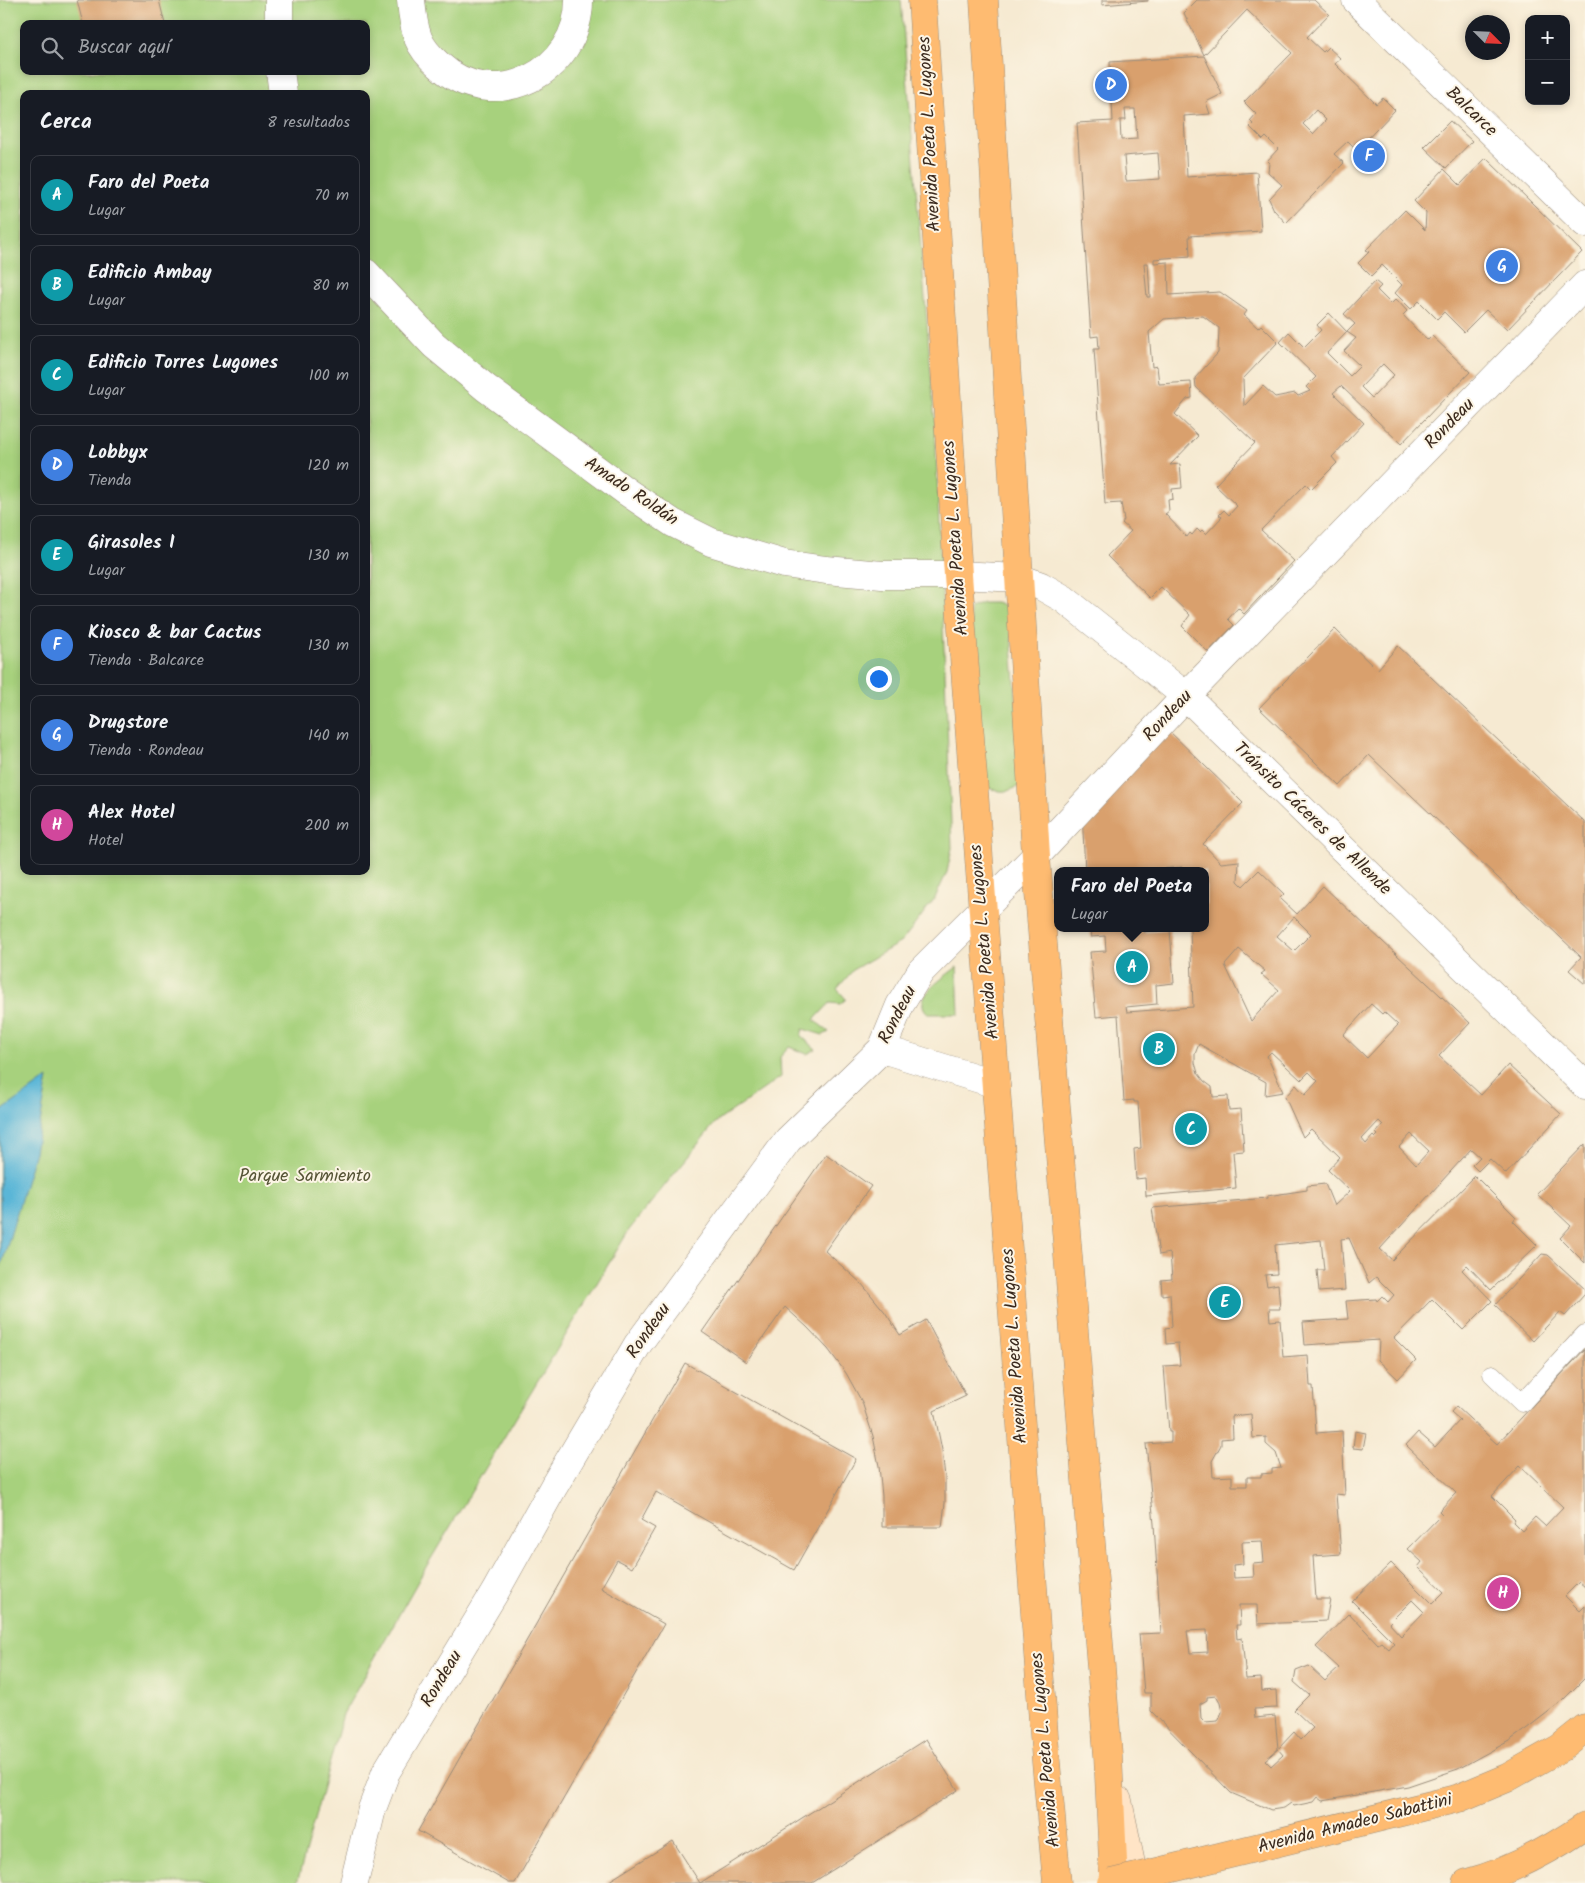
<!DOCTYPE html>
<html lang="es">
<head>
<meta charset="utf-8">
<style>
	:root { --surface:#171b24; --page:#20242c; --text:#f1f3f6; --muted:#9ea1a6; --line:#363941; --accent:#2563eb }
	body { margin:0; font-family:Kalam,sans-serif; background:var(--page); color:var(--text) }
	.controls { position:absolute; right:15px; top:15px; display:grid; overflow:hidden; border-radius:10px; box-shadow:0 2px 8px #0003 }
	.controls button { width:45px; height:45px; display:grid; place-items:center; padding:0; border:0; border-bottom:1px solid var(--line); background:var(--surface); color:var(--text); font:25px sans-serif }
	.compass { position:absolute; left:1465px; top:15px; width:45px; height:45px; border-radius:50%; background:var(--surface); box-shadow:0 2px 8px #0003; rotate:114deg }
	.you { position:absolute; left:878px; top:678px; width:18px; height:18px; margin:-12px; border:4px solid #fff; border-radius:50%; background:#1a73e8; box-shadow:0 0 0 8px #1a73e833 }
	.badge { display:grid; place-items:center; width:32px; height:32px; border-radius:50%; background:var(--accent); color:#fff; font-size:16px; font-weight:700 }
	.pin { position:absolute; translate:-50% -50%; border:2px solid #fff; box-shadow:0 1px 5px #0006 }
	.popup { position:absolute; left:1054px; top:867px; width:155px; height:65px; box-sizing:border-box; display:grid; place-content:center; border-radius:10px; background:var(--surface); filter:drop-shadow(0 1px 4px #0005); font-size:16px; white-space:nowrap; color:var(--muted) }
	.popup b { font-size:19px; color:var(--text) }
	.popup::after { content:''; position:absolute; left:50%; top:100%; margin-left:-10px; border:10px solid transparent; border-top-color:var(--surface) }
	.list { margin:0; padding:0; list-style:none }
	h2 { display:flex; justify-content:space-between; align-items:center; height:65px; margin:0; padding:0 20px; font-size:21px }
	h2 small { font-size:16px; font-weight:400; color:var(--muted) }
	.list li { display:grid; grid-template-columns:32px 1fr auto; gap:15px; align-items:center; box-sizing:border-box; height:80px; margin:0 10px 10px; padding:0 10px; border:1px solid var(--line); border-radius:10px }
	.list b { display:block; font-size:19px; white-space:nowrap }
	.list p { margin:0; font-size:16px; white-space:nowrap; color:var(--muted) }
	.list em { font-size:16px; font-style:normal; color:var(--muted) }
	.icon { flex:none; width:28px; height:28px; fill:none; stroke:currentColor; stroke-width:2; stroke-linecap:round; stroke-linejoin:round }
	.map { position:relative; flex:none; width:1585px; height:1883px; overflow:hidden }
	.search { position:absolute; background:var(--surface); box-shadow:0 2px 8px #0003; left:20px; top:20px; width:350px; height:55px; display:flex; align-items:center; gap:12px; box-sizing:border-box; padding:0 18px; border-radius:10px; color:var(--muted); font-size:19px }
	.panel { position:absolute; background:var(--surface); box-shadow:0 2px 8px #0003; left:20px; top:90px; width:350px; height:785px; border-radius:10px }
	.map>svg:first-child { display:block }
</style>
</head>
<body>
<div class="map">
<svg width="1585" height="1883" viewBox="0 0 1585 1883">
	<rect width="100%" height="100%" fill="#fcf5e5"/>
	<filter id="ink" filterUnits="userSpaceOnUse"><feTurbulence type="fractalNoise" baseFrequency=".02" numOctaves="2"/><feDisplacementMap in="SourceGraphic" scale="10" xChannelSelector="R" yChannelSelector="G"/><feConvolveMatrix kernelMatrix="1 2 1 2 8 2 1 2 1" color-interpolation-filters="sRGB"/></filter>
	<filter id="wash" filterUnits="userSpaceOnUse"><feTurbulence type="fractalNoise" baseFrequency=".0096" numOctaves="4" result="noise"/><feDisplacementMap in="SourceGraphic" scale="20" xChannelSelector="R" yChannelSelector="G"/><feGaussianBlur stdDeviation="1.12" result="paint"/><feColorMatrix in="noise" values="0 0 0 0 0 0 0 0 0 0 0 0 0 0 0 0 0 1.4 0 .05"/><feComposite in="paint" operator="in"/></filter>
	<g filter="url(#wash)">
		<rect width="100%" height="100%" fill="#f6ead2"/>
		<!-- green -->
		<path fill="#a7d17d" stroke="#717e4e" fill-rule="evenodd" d="M0 0H901L935 424 952 848 947 872 935 898 913 927 901 942 854 969 837 989 846 999 840 1004 830 1003 814 1020 829 1032 823 1035 803 1029 801 1036 816 1049 807 1054 789 1047 780 1057 781 1077 715 1123 629 1230 426 1567 343 1714 297 1883H0ZM24 24H366V71H24ZM24 94H366V871H24Z
			M983 603H996L1009 608 1023 783C1010 793 998 794 984 785L970 608Z
			M957 967 959 1014H929C908 999 946 976 957 967Z"/>
		<!-- water -->
		<path fill="#5ab6d7" stroke="#4a707a" d="M48 1078 35 1152 0 1270V1112Z"/>
		<g id="blocks">
			<!-- building -->
			<path fill="#d9a06d" fill-rule="evenodd" d="M77 0H159L165 24H83Z
				M1102 0H1148V1L1102 5Z
				M1197 0H1314L1329 14 1307 37 1323 52 1328 47 1340 58 1335 64 1376 104 1383 98 1395 110 1357 150 1348 141 1334 154 1344 163 1286 223 1274 210 1269 199 1282 185 1268 172 1269 163 1267 161 1278 149 1266 137 1263 140 1250 127 1253 124 1250 121 1256 114 1244 102 1292 53 1247 10 1204 55 1184 13ZM1316 110 1326 120 1313 134 1303 124Z
				M1204 56 1222 94 1206 102 1210 114 1184 116 1187 177 1257 172 1261 231 1189 236 1190 256 1154 259V263L1168 262 1169 295 1220 292 1247 311 1244 315 1258 328 1261 325 1278 342 1243 379 1244 406 1263 386 1275 397 1295 393 1298 396 1310 391 1306 387 1316 377 1280 342 1289 332 1304 347 1321 330 1317 325 1329 313 1347 332 1327 353 1350 376 1360 366 1344 351 1356 338 1347 332 1355 324 1344 314 1375 281 1381 286 1377 290 1391 304 1396 299 1407 311 1403 315 1417 330 1428 340 1432 336 1470 372 1401 444 1341 386 1333 393 1364 423 1332 457 1337 463 1311 489 1306 484 1261 530 1294 561 1244 614 1238 608 1228 619 1234 625 1208 652 1182 626 1190 615 1161 587 1150 598 1107 556 1131 531 1122 523 1124 520 1121 503 1105 504 1094 349H1099L1098 336 1091 337 1077 123 1113 121 1110 62ZM1125 109H1135L1137 139 1121 140 1120 120H1126ZM1158 153 1160 179 1126 181 1124 156ZM1144 263H1148L1150 297H1147ZM1203 316 1219 328 1218 353 1195 378 1196 387 1255 443 1215 485 1237 506 1229 515 1224 510 1219 515 1222 517 1206 534 1202 530 1200 532 1197 529 1192 535 1190 533 1187 537 1165 514 1169 511 1168 500 1173 499 1172 489 1182 488 1180 464 1170 465 1198 436 1175 414 1187 399 1192 398 1191 382 1159 384 1157 366 1152 367 1149 332 1164 319ZM1383 364 1394 375 1372 398 1361 387Z
				M1450 121 1472 141 1446 168 1424 147Z
				M1486 158 1582 252 1507 330 1486 310 1464 332 1444 312 1437 319 1419 301 1411 309 1395 293 1402 285 1382 265 1371 276 1358 263 1369 252 1366 250 1405 210 1425 230 1426 213 1414 201 1444 169 1460 185Z
				M1335 629 1377 670 1398 646 1585 822V984L1569 970 1581 957 1369 755 1340 786 1259 708Z
				M1165 727 1243 803 1203 844 1221 863 1239 861 1238 881 1243 886 1259 870 1284 894 1280 898 1297 914 1323 886 1470 1023 1439 1056 1481 1095 1508 1065 1561 1114 1506 1174 1490 1159 1478 1171 1472 1165 1480 1157 1471 1149 1380 1249 1392 1260 1475 1176 1516 1217 1513 1221 1537 1245 1491 1290 1467 1265 1462 1270 1492 1301 1463 1330 1432 1299 1394 1338 1416 1360 1398 1379 1378 1360 1379 1340 1305 1345 1303 1322 1348 1319 1346 1301 1376 1299 1377 1301 1382 1296 1388 1302 1394 1295 1376 1277 1369 1283 1349 1238 1341 1239 1345 1290 1319 1292 1317 1270H1324L1321 1240 1275 1245 1277 1274 1265 1275 1267 1286 1278 1284 1280 1309H1269L1270 1321 1280 1320 1283 1357 1308 1355 1310 1386H1313L1316 1433 1342 1431 1345 1495 1336 1494 1341 1554 1313 1556 1316 1599H1330L1326 1621 1258 1624 1257 1605H1239L1240 1625H1236L1237 1639 1242 1638 1246 1679 1261 1678 1262 1691 1276 1690 1277 1708 1254 1709 1255 1718 1275 1716 1278 1749 1294 1732 1301 1740 1313 1728 1294 1710 1309 1695 1294 1682 1296 1671 1309 1666 1325 1681 1339 1668 1316 1647 1349 1613 1378 1644 1381 1642 1389 1649 1394 1643 1352 1601 1391 1563 1432 1604 1444 1592 1418 1567 1422 1562 1408 1549 1442 1514 1439 1511 1456 1493 1406 1445 1418 1432 1435 1447 1460 1420 1451 1412 1456 1406 1497 1444 1585 1349V1587L1579 1582 1565 1596 1580 1611 1585 1606V1678L1561 1702 1526 1729 1509 1741 1458 1769 1408 1786 1322 1801 1317 1797 1313 1802 1294 1806 1291 1803 1284 1808 1271 1810 1231 1793 1151 1711V1693H1144L1139 1634 1161 1633 1154 1524 1146 1444 1171 1442V1432H1169L1164 1366 1180 1365 1178 1343 1166 1344 1165 1328 1172 1327 1170 1294 1162 1295 1161 1280 1172 1279 1170 1253 1159 1255 1152 1208 1267 1198V1196L1307 1190V1186L1325 1184 1334 1206 1350 1191 1328 1170 1340 1157 1311 1129 1303 1137 1285 1097 1296 1085 1305 1095 1318 1081 1309 1072 1301 1080 1271 1052 1267 1056 1283 1092 1265 1095 1266 1082 1199 1044 1195 1054V1063L1198 1073 1204 1081 1212 1087 1213 1097 1228 1096 1229 1110 1241 1109 1244 1151 1233 1152 1236 1188 1146 1196 1145 1178 1136 1179 1134 1149 1141 1148 1138 1102H1134V1100L1124 1101 1118 1015 1096 1017 1090 952 1106 951 1105 936 1091 937 1090 928H1144V932L1170 930 1174 983 1156 985 1157 1004 1126 1007 1127 1012 1193 1007 1190 928H1206V925L1209 923 1206 920V871H1178L1182 867 1139 871H1085L1082 811ZM1294 917 1311 934 1294 951 1277 936ZM1239 949 1265 971 1261 974 1279 990 1251 1021 1225 965ZM1371 1004 1382 1014 1384 1012 1398 1025 1367 1058 1343 1035ZM1379 1121 1383 1125 1376 1133 1378 1135 1375 1138 1373 1136 1366 1144 1362 1139ZM1411 1134 1429 1151 1416 1165 1399 1147ZM1251 1414 1253 1438 1266 1437V1444L1276 1453 1281 1468 1272 1469V1473L1261 1474V1477H1247V1486H1232V1476L1213 1477 1212 1461 1221 1445V1439L1233 1438 1232 1416ZM1520 1466 1563 1507 1545 1526 1535 1517 1522 1531 1513 1522 1515 1519 1492 1496ZM1262 1541 1264 1562 1253 1563 1254 1577 1234 1578 1233 1565 1243 1564 1242 1542ZM1412 1600 1424 1612 1401 1636 1389 1623ZM1207 1630 1208 1652 1190 1653 1187 1631ZM1216 1696 1220 1703 1222 1712 1218 1721 1205 1722 1201 1718 1200 1704 1207 1700V1697ZM1278 1749 1283 1755 1271 1766 1265 1760Z
				M1585 1144V1263L1560 1238 1571 1226 1537 1194Z
				M826 1154 871 1186 825 1251 861 1283 885 1312 900 1335 926 1320 966 1396 934 1411 942 1450 945 1477V1503L942 1527H882V1496L879 1466 873 1436 862 1402 846 1373 828 1349 807 1327 785 1307 746 1362 702 1332Z
				M1542 1254 1548 1255 1585 1289V1294L1565 1316 1560 1312 1533 1341 1495 1305Z
				M685 1363 856 1459 794 1570 656 1492 641 1520 655 1528 632 1568 617 1560 601 1588 664 1624 515 1883H509L418 1831Z
				M1355 1431 1366 1433 1363 1449 1353 1448Z
				M926 1739 958 1790 812 1883H606L673 1841 700 1883Z"/>
		</g>
	</g>
	<g filter="url(#ink)">
		<use href="#blocks" fill-opacity="0" stroke="#988a78" stroke-width="1"/>
		<g fill="none" stroke-linecap="round" stroke-linejoin="round">
			<defs>
				<path id="service" d="M1492 1374 1522 1403 1585 1334"/>
				<path id="minor" d="M411 0C412 12 414 27 418 38 422 48 431 58 439 65 494 116 579 72 579 0
					M1356 0 1585 223
					M279 24V0
					M280 71 283 94
					M366 273 434 345 486 388 627 492 673 523 711 542 784 564 826 570 882 575H958L1019 578 1041 586 1064 599 1186 696 1585 1085
					M882 1049 996 1084
					M354 1883 372 1809 386 1772 495 1592 554 1486 638 1344 788 1140 882 1049 900 1005 921 971 1036 856 1186 696 1585 285"/>
				<path id="secondary" d="M1118 1801 1135 1883"/>
				<path id="primary" d="M922 0 958 575 1046 1762 1057 1883
					M984 0 1036 856 1108 1755 1114 1883
					M1202 1861 1459 1798 1507 1778 1560 1748 1585 1728
					M1467 1883C1509 1872 1550 1850 1585 1826"/>
			</defs>
			<!-- service casing -->
			<use href="#service" stroke="#988a78" stroke-width="19"/>
			<!-- minor casing -->
			<use href="#minor" stroke="#988a78" stroke-width="29"/>
			<!-- secondary casing -->
			<use href="#secondary" stroke="#988a78" stroke-width="29"/>
			<!-- primary casing -->
			<use href="#primary" stroke="#988a78" stroke-width="29"/>
			<!-- service -->
			<use href="#service" stroke="#fff" stroke-width="18"/>
			<!-- minor -->
			<use href="#minor" stroke="#fff" stroke-width="28"/>
			<!-- secondary -->
			<use href="#secondary" stroke="#ffe4c6" stroke-width="28"/>
			<!-- primary -->
			<use href="#primary" stroke="#febb71" stroke-width="28"/>
			<defs>
				<path id="primary-bridge" d="M1111 1883 1202 1861"/>
			</defs>
			<!-- primary-bridge casing -->
			<use href="#primary-bridge" stroke="#988a78" stroke-width="29" stroke-linecap="butt"/>
			<!-- primary-bridge -->
			<use href="#primary-bridge" stroke="#febb71" stroke-width="28"/>
		</g>
	</g>
	<g text-anchor="middle" dominant-baseline="central" stroke-width="4" stroke-linejoin="round" paint-order="stroke">
		<!-- street labels -->
		<g font-size="18" fill="#3b2a1e" stroke="#fcf5e5">
			<text transform="translate(1471 112) rotate(44)">Balcarce</text>
			<text transform="translate(930 134) rotate(-93)">Avenida Poeta L. Lugones</text>
			<text transform="translate(1450 424) rotate(-46)">Rondeau</text>
			<text transform="translate(631 492) rotate(34)">Amado Roldán</text>
			<text transform="translate(956 538) rotate(-94)">Avenida Poeta L. Lugones</text>
			<text transform="translate(1168 716) rotate(-47)">Rondeau</text>
			<text transform="translate(1312 819) rotate(44)">Tránsito Cáceres de Allende</text>
			<text transform="translate(985 942) rotate(-95)">Avenida Poeta L. Lugones</text>
			<text transform="translate(898 1015) rotate(-63)">Rondeau</text>
			<text transform="translate(649 1331) rotate(-55)">Rondeau</text>
			<text transform="translate(1015 1346) rotate(-94)">Avenida Poeta L. Lugones</text>
			<text transform="translate(442 1679) rotate(-59)">Rondeau</text>
			<text transform="translate(1046 1750) rotate(-95)">Avenida Poeta L. Lugones</text>
			<text transform="translate(1355 1824) rotate(-14)">Avenida Amadeo Sabattini</text>
		</g>
		<!-- park labels -->
		<g font-size="18" fill="#565436" stroke="#fcf5e5">
			<text x="305" y="1176">Parque Sarmiento</text>
		</g>
	</g>
</svg>
<div class="controls">
<button>+</button>
<button>−</button>
</div>
<svg class="compass" viewBox="-18 -18 36 36"><path d="M0-13l5 13h-10z" fill="#e53935"/><path d="M0 13l5-13h-10z" fill="#9ea1a6"/></svg>
<div class="you"></div>
<div class="pin badge" style="left:1132px;top:967px;background:#0f9aa8">A</div>
<div class="popup"><b>Faro del Poeta</b>Lugar</div>
<div class="pin badge" style="left:1159px;top:1049px;background:#0f9aa8">B</div>
<div class="pin badge" style="left:1191px;top:1129px;background:#0f9aa8">C</div>
<div class="pin badge" style="left:1111px;top:85px;background:#3f7fe0">D</div>
<div class="pin badge" style="left:1225px;top:1302px;background:#0f9aa8">E</div>
<div class="pin badge" style="left:1369px;top:156px;background:#3f7fe0">F</div>
<div class="pin badge" style="left:1502px;top:266px;background:#3f7fe0">G</div>
<div class="pin badge" style="left:1503px;top:1593px;background:#d1479c">H</div>
<div class="search"><svg class="icon" aria-label="search" viewBox="0 0 24 24"><circle cx="10" cy="10" r="6"/><path d="M15 15l6 6"/></svg>Buscar aquí</div>
<section class="panel">
<h2>Cerca<small>8 resultados</small></h2>
<ul class="list">
<li><span class="badge" style="background:#0f9aa8">A</span><div><b>Faro del Poeta</b><p>Lugar</p></div><em>70 m</em></li>
<li><span class="badge" style="background:#0f9aa8">B</span><div><b>Edificio Ambay</b><p>Lugar</p></div><em>80 m</em></li>
<li><span class="badge" style="background:#0f9aa8">C</span><div><b>Edificio Torres Lugones</b><p>Lugar</p></div><em>100 m</em></li>
<li><span class="badge" style="background:#3f7fe0">D</span><div><b>Lobbyx</b><p>Tienda</p></div><em>120 m</em></li>
<li><span class="badge" style="background:#0f9aa8">E</span><div><b>Girasoles I</b><p>Lugar</p></div><em>130 m</em></li>
<li><span class="badge" style="background:#3f7fe0">F</span><div><b>Kiosco &amp; bar Cactus</b><p>Tienda · Balcarce</p></div><em>130 m</em></li>
<li><span class="badge" style="background:#3f7fe0">G</span><div><b>Drugstore</b><p>Tienda · Rondeau</p></div><em>140 m</em></li>
<li><span class="badge" style="background:#d1479c">H</span><div><b>Alex Hotel</b><p>Hotel</p></div><em>200 m</em></li>
</ul>
</section>
</div>
</body>
</html>
